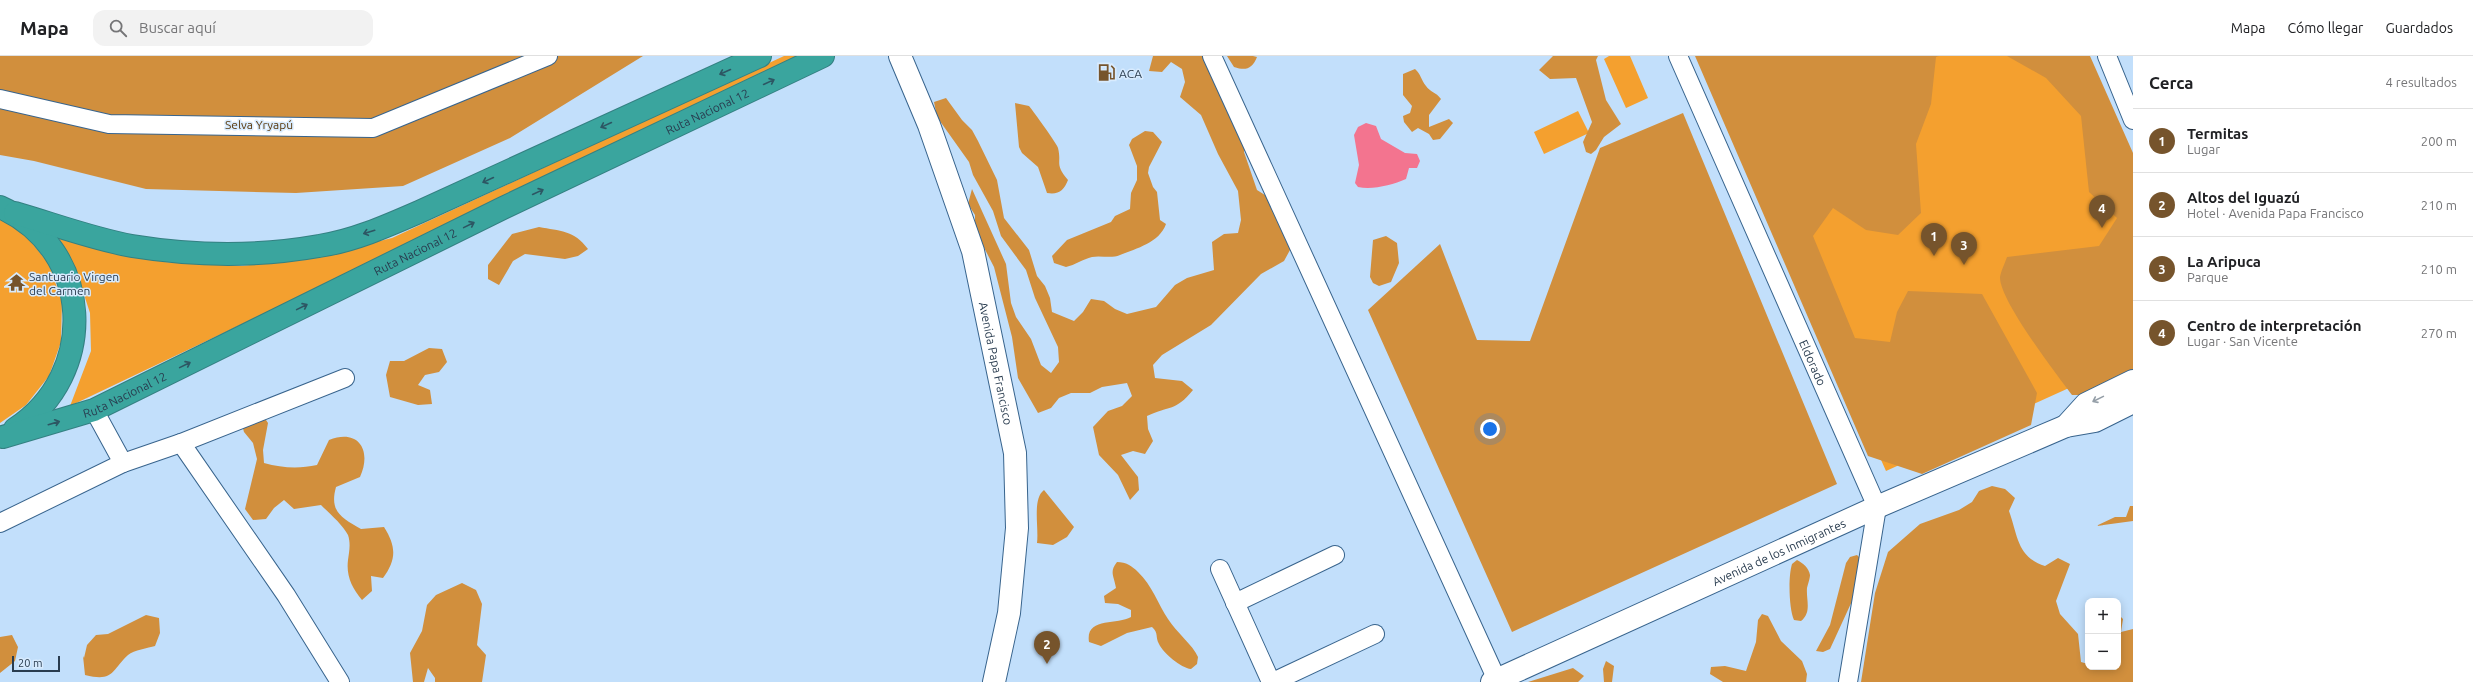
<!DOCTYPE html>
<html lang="es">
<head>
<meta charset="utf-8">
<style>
	:root { --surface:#fff; --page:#f2f2f2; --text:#202124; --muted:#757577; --line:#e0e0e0; --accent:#76542c }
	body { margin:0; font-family:Ubuntu,sans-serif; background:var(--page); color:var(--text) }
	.controls { position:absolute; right:12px; bottom:12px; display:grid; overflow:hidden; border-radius:8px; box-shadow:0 2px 10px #0003 }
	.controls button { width:36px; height:36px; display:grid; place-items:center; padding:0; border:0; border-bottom:1px solid var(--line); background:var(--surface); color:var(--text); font:20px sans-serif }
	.scale { position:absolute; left:12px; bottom:10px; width:48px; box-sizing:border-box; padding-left:4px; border:2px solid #293c4f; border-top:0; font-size:11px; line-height:14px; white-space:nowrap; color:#293c4f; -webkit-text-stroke:3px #d8ebfe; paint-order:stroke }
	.you { position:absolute; left:1490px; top:373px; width:14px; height:14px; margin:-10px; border:3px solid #fff; border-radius:50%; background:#1a73e8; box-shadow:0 0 0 6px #1a73e833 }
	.badge { display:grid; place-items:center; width:26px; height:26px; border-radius:50%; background:var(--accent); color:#fff; font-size:13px; font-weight:700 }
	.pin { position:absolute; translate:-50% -33px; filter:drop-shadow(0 1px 2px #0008) }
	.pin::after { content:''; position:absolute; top:21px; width:14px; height:12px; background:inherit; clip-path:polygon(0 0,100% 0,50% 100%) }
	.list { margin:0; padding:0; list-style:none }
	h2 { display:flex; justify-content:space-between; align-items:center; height:52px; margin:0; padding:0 16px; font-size:17px }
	h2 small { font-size:13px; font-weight:400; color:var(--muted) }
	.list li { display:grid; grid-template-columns:26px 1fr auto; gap:12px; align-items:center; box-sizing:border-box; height:64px; padding:0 16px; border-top:1px solid var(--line) }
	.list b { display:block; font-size:15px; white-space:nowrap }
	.list p { margin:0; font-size:13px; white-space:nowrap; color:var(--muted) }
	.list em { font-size:13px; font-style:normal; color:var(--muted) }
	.icon { flex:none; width:22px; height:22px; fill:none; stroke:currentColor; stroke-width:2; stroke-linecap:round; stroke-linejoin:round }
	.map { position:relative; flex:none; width:2133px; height:626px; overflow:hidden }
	header { display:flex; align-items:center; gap:24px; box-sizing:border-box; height:56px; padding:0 20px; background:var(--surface); border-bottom:1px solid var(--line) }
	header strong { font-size:19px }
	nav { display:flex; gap:22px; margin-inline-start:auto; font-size:14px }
	.search { width:280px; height:36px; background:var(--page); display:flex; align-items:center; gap:10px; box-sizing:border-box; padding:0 14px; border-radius:12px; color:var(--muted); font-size:15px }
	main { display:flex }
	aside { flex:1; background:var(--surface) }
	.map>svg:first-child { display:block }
</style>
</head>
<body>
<header>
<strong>Mapa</strong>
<div class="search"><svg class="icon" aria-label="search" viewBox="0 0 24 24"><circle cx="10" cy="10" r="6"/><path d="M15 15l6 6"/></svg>Buscar aquí</div>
<nav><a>Mapa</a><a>Cómo llegar</a><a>Guardados</a></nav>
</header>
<main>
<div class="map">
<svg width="2133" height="626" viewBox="0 0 2133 626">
	<rect width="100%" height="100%" fill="#c2dffb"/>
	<!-- green -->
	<path fill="#f4a02f" d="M784 0H806L70 350 91 295 90 257 75 211 58 181 164 206 242 210 310 202 392 182Z
		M1609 0H1630L1648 42 1626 52 1604 3Z
		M1702 0H2082L2133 114V303L1886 415Z
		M1578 55 1589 77 1544 98 1534 76Z
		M0 162 24 177 49 208 62 246 61 286 49 320 26 349 0 367Z"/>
	<!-- forest -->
	<path fill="#d18f3d" d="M0 0H643L510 82 403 130 296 137 146 133 34 105 0 99Z
		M1153 0H1207L1247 83 1244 96 1257 134 1268 141 1294 181 1290 194 1284 205 1261 218 1211 269 1162 299 1153 309 1155 322 1182 325 1193 334C1175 356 1170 349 1147 360L1148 373 1153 385 1145 398 1133 395 1121 399 1138 421 1139 434 1130 444 1118 419 1099 399 1093 371 1108 355 1122 350 1132 340 1127 327 1102 331 1090 337H1071L1059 342 1051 352 1038 357 1018 322 1012 281 994 211 975 174V159L968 148 972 133 1006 208 1011 247 1016 261 1031 283 1041 309 1051 317 1059 306 1058 291 1035 242 1026 214 1001 180 993 155 973 119 969 106 937 61 934 46 946 42 962 64 972 74 978 85 997 124 1004 162 1029 194 1037 220 1045 230 1050 242 1052 256 1074 265 1083 256 1091 243 1104 245 1115 253 1127 258 1156 251 1175 229 1187 222 1214 214 1212 186 1224 178 1238 177 1241 164 1238 135 1218 98 1201 59 1180 41 1185 26 1182 13 1171 6 1162 16 1149 15Z
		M1227 0H1253L1257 1C1252 13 1246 15 1234 11Z
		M1553 0H1598L1596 4 1606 44 1621 68 1604 81 1596 94 1591 98 1586 96 1583 86 1592 66 1576 22 1550 23 1539 14Z
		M1695 0H1939L1936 1 1931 48 1916 88 1921 157 1898 179 1866 174 1833 152 1813 180 1855 282 1890 286 1897 256 1908 235 1982 238 2037 337 2031 369 1922 418 1868 400Z
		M2007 0H2090L2133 97V316L2086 339H2072C2057 319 1999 244 2000 221 2001 215 2005 207 2007 201L2099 190 2117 162 2089 136 2081 60 2046 22Z
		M1415 13C1421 18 1421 24 1426 30 1430 36 1436 36 1441 43L1429 59V71L1449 63 1453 67 1440 83 1433 84 1429 78 1418 72 1412 76 1404 66 1403 60 1410 57 1412 50 1403 39V18Z
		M1015 47 1029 50C1033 55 1058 89 1058 92 1062 108 1054 107 1068 124 1064 134 1059 139 1047 137L1038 111 1022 97 1019 91Z
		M1683 57 1837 428 1512 576 1368 254 1440 188 1477 284 1530 285 1600 92Z
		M1145 75 1153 76 1162 86 1149 111 1148 117 1153 131 1157 136 1160 164 1166 168C1159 187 1137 192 1120 199 1111 203 1101 199 1092 201 1083 203 1075 209 1066 211L1054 207 1052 200 1067 184 1111 166 1115 160 1130 153 1131 137 1137 124V110L1129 89 1132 83Z
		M539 171C560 175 574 174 588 193L578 200 565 203 525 198 513 205 499 229 488 223V209L512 178Z
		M1386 180 1397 187 1399 207 1391 226 1379 230 1373 227 1370 221 1373 184Z
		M429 292 442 293 447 306 439 316 425 319 418 329 430 334 432 348 418 349 390 341 386 319 390 305H404Z
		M247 351 260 355 268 367 263 394 264 407C282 412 299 413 317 409L329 384C359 372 372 395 360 421L336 431C329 456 342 462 361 473L384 471C396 490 397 503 383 522L371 520 372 535 362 544C352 532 346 520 348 504 349 496 351 488 348 479 343 469 329 457 321 449L294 453 284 444 274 452 266 463 253 464 245 453 257 403 253 387 244 376 240 362Z
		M1992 430 2005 433 2015 442 2009 455C2018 480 2017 501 2045 510L2058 502 2070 508 2056 545 2060 558 2078 578 2081 606 2088 608V611H2118V558L2123 563 2121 576 2133 573V626H1861L1875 537 1888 496 1920 468 1959 454 1972 446 1979 435Z
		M1044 434 1074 471 1067 481 1053 489 1037 487C1039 471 1032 443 1044 434Z
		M2130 450H2133V465L2096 470 2115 461H2126Z
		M1857 499 1862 504 1853 543 1830 593 1823 596 1816 595 1830 569 1846 507 1850 501Z
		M1797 504C1803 507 1809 512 1810 519 1810 522 1808 528 1807 532 1806 544 1812 556 1801 565L1794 564C1789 553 1788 521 1792 508Z
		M1117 506C1126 506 1132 510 1138 516 1152 529 1158 548 1168 563 1176 576 1193 589 1198 601L1197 608 1191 613C1181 612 1163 597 1159 588 1155 581 1159 577 1152 571L1127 577 1101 590 1089 586C1085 561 1117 569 1131 561V554L1118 548 1105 547 1104 540 1116 532C1114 520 1109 516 1117 506Z
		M462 527 476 534 482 548 477 589 486 599 482 626H435V622L428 612 424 626H413L410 597 422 575 427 549 436 539Z
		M1762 558 1768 560 1781 585 1802 605 1807 618 1806 626H1723L1710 618 1711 611 1725 610 1746 615 1756 586 1758 564Z
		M146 559 159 562 160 577 155 590C148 592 134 594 128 599 111 615 114 626 85 619L83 600 84 602 87 589 96 579 108 578Z
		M12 579 18 591 15 605 0 617V581Z
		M1606 605 1614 610 1612 626H1604L1603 613Z
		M1573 612 1584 620 1578 626H1528Z"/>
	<!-- water -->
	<path fill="#f3748f" d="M1366 67 1376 70 1381 83 1405 97 1417 98 1420 105 1417 112H1409L1406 123C1392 129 1373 134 1358 131L1355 127 1359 109 1354 79 1358 71Z"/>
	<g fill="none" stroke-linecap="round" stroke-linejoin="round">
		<defs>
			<g id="street">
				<path d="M1212 0 1497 624"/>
				<path id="s1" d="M1678 0 1877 451 1848 626"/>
				<path d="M2107 0 2133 64"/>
				<path d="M0 43 109 68 373 72 548 0"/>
				<path d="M94 354 123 407"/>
				<path d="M181 387 286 539 340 626"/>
				<path d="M0 467 123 407 181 387 345 322"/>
				<path d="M1220 513 1271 626"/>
				<path d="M1235 547 1335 499"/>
				<path d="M1273 626 1375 578"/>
			</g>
			<g id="secondary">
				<path id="s2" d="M900 0 929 69 973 195 1015 397 1017 472 1009 557 994 626"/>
				<path d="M2066 370 2086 348 2133 325"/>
				<path id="s3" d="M1492 626 1877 451 2066 370 2095 365 2133 346"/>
			</g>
			<g id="highway">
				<path d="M0 151C94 193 99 318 15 373"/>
				<path d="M15 157C53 168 93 183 132 190 194 200 257 201 319 190 353 185 387 170 419 156L760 0"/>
				<path id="s4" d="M3 381 94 354 503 152 823 0"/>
			</g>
		</defs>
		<!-- street casing -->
		<use href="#street" stroke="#38648d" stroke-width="20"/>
		<!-- secondary casing -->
		<use href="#secondary" stroke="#38648d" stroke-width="24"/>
		<!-- highway casing -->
		<use href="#highway" stroke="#348082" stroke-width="24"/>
		<!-- street -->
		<use href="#street" stroke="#fff" stroke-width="18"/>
		<!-- secondary -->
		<use href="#secondary" stroke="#fff" stroke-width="22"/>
		<!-- highway -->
		<use href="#highway" stroke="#3aa59e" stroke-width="22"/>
	</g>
	<!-- one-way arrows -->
	<defs><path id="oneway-shaft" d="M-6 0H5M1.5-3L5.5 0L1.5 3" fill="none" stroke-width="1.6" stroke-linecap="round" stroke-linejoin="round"/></defs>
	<g stroke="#2d5663">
		<use href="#oneway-shaft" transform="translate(725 16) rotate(156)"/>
		<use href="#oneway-shaft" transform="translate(769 26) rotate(-25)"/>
		<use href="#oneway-shaft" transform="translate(606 69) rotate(155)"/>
		<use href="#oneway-shaft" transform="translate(488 124) rotate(155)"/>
		<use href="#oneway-shaft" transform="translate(538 136) rotate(-25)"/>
		<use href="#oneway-shaft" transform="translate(469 169) rotate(-26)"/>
		<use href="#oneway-shaft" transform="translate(369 176) rotate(163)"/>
		<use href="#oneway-shaft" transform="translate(302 251) rotate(-26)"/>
		<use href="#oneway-shaft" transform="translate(185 309) rotate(-26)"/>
		<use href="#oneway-shaft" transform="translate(54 367) rotate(-16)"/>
	</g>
	<use stroke="#949ea7" href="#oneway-shaft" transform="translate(2098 343) rotate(154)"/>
	<!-- icons -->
	<defs>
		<symbol id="fuel-bare" viewBox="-9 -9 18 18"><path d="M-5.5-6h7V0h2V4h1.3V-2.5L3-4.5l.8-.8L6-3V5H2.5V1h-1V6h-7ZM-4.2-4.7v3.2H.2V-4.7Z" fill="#76542c" stroke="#d8ebfe" stroke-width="2.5" paint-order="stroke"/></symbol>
		<symbol id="temple-bare" viewBox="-9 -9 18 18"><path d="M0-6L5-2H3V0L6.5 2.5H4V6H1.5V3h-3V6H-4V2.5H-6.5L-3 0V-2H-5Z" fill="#76542c" stroke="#d8ebfe" stroke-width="2.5" paint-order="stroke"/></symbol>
	</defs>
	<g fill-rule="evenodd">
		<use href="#fuel-bare" x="1094" y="4" width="25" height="25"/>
		<use href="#temple-bare" x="4" y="214" width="25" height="25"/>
	</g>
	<g text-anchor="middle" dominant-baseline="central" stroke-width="3" stroke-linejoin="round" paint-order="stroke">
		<!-- poi labels -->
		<g font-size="12" fill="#293c4f" stroke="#d8ebfe" text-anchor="start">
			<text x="1119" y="17">ACA</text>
			<text x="29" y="220">Santuario Virgen<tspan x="29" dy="14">del Carmen</tspan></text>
		</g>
		<!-- street labels -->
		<g font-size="12" fill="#293c4f" stroke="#d8ebfe">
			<text stroke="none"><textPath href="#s4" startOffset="777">Ruta Nacional 12</textPath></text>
			<text stroke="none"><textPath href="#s4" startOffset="453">Ruta Nacional 12</textPath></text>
			<text stroke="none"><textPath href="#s2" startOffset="323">Avenida Papa Francisco</textPath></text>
			<text stroke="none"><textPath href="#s1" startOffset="335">Eldorado</textPath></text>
			<text stroke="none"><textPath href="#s4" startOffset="129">Ruta Nacional 12</textPath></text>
			<text stroke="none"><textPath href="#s3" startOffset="315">Avenida de los Inmigrantes</textPath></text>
		</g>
		<!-- park labels -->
		<g font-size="12" fill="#5b390b" stroke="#d8ebfe">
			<text x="259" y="68">Selva Yryapú</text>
		</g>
	</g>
</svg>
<div class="controls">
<button>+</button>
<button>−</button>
</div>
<div class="scale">20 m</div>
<div class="you"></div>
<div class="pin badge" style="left:1934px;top:200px">1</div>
<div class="pin badge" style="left:1047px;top:608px">2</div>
<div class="pin badge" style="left:1964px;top:209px">3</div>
<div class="pin badge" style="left:2102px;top:172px">4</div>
</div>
<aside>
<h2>Cerca<small>4 resultados</small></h2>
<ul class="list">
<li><span class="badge">1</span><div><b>Termitas</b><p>Lugar</p></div><em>200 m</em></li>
<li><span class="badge">2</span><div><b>Altos del Iguazú</b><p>Hotel · Avenida Papa Francisco</p></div><em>210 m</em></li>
<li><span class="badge">3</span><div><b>La Aripuca</b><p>Parque</p></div><em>210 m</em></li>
<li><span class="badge">4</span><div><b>Centro de interpretación</b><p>Lugar · San Vicente</p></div><em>270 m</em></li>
</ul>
</aside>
</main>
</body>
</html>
